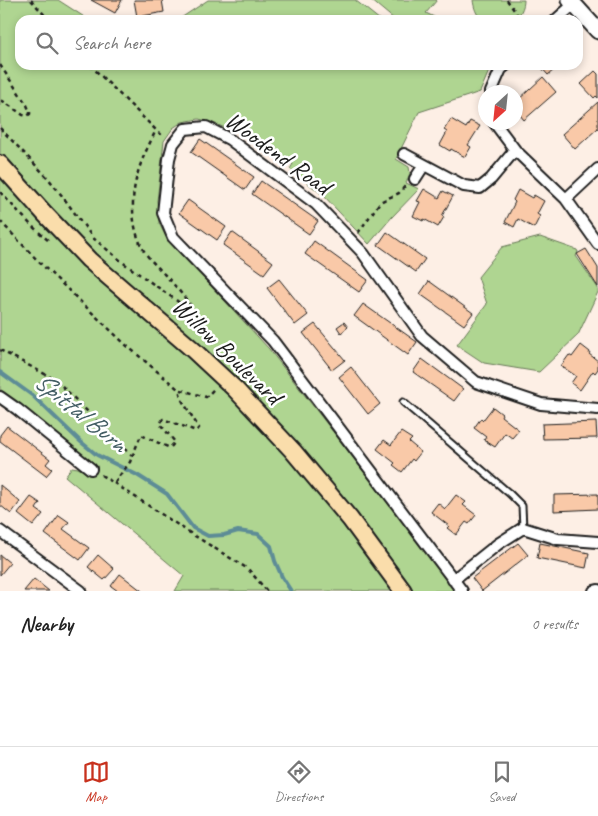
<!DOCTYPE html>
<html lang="en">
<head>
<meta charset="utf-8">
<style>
	:root { --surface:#fff; --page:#f2f2f2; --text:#222; --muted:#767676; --line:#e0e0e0; --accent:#c8321e }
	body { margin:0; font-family:Caveat,sans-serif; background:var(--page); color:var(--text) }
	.compass { position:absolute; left:478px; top:85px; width:45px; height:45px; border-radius:50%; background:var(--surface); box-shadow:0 2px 8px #0003; rotate:207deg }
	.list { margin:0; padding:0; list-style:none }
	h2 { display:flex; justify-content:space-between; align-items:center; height:65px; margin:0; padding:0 20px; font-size:21px }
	h2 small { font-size:16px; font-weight:400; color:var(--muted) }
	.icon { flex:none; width:28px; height:28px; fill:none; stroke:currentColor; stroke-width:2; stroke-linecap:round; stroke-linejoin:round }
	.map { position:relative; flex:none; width:598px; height:591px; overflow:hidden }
	.search { position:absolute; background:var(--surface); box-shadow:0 2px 8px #0003; left:15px; right:15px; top:15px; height:55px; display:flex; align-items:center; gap:12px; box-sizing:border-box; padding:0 18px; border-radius:15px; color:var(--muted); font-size:19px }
	.sheet { height:155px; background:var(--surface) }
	nav { display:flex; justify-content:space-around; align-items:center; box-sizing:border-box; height:70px; border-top:1px solid var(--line); background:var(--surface); font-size:14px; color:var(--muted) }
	nav a { display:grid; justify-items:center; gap:2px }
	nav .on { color:var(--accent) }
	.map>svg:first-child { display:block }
</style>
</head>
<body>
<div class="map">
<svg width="598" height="591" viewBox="0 0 598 591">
	<rect width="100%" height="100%" fill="#fdefe5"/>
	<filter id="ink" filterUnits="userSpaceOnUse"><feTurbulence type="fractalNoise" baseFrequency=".02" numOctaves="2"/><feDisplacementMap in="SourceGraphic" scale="10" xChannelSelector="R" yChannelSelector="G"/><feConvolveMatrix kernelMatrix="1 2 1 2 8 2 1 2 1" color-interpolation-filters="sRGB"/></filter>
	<g filter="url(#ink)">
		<!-- green -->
		<path fill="#afd591" stroke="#667856" d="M0 0H58L89 20H20V65H493L489 71 480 92 419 112 396 159 409 167 410 173 406 183 419 189 392 217 369 244 323 195 290 169 293 164 232 123 228 127 225 128 211 122 199 119 182 122 173 128 164 141 157 201 159 223 166 237 269 349 456 591H175L184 576 65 476 72 467 78 468 87 473 95 467 0 389Z
			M208 0H355L380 20H178Z
			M371 0H437L426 13 440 20H395Z
			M473 0H524C524 8 520 15 514 20H482C476 14 474 8 473 0Z
			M540 237 577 250 578 252 576 256 598 288V292L578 335 539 372 484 363 457 345 487 304 478 277 502 247Z"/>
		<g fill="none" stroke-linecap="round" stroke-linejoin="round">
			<!-- stream -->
			<path stroke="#5d8c96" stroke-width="4" d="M0 372 33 396 81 442 97 455 137 475 167 494 193 528 208 536 224 535 238 531 258 534 271 546 275 561 282 577 291 591"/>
		</g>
		<!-- building -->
		<path fill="#f9c9a8" stroke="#1c1c1c" d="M91 0H122L115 13Z
			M134 0H162L164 12 137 17Z
			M539 65H560L548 75Z
			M595 71 598 74V98L596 96 594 98 581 84Z
			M543 77 556 92 524 120 516 110V102Z
			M598 102V128L575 149 562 134Z
			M451 119 466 128 470 121 480 126 468 145 471 147 465 157 451 149 450 151 440 145 447 132 444 130Z
			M200 139 254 177 245 190 191 152Z
			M261 181 318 221 309 234 252 194Z
			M424 189 439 198 443 191 453 196 442 216 444 217 438 227 424 219 423 221 413 216 420 202 417 201Z
			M518 190 532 198 534 195 544 201 537 214 540 216 534 228 518 219 514 227 505 222 515 202 513 200Z
			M188 200 226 227 217 240 179 213Z
			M232 232 273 262 264 274 223 245Z
			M387 232 425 259 416 272 378 245Z
			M314 241 368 280 359 292 305 254Z
			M586 249 598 268V287L577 254Z
			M279 279 308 315 295 325 267 288Z
			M429 281 473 313 464 325 420 294Z
			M363 304 417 342 408 355 354 316Z
			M344 322 348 327 341 333 337 327Z
			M315 324 345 360 332 370 303 333Z
			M581 345 590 352 589 354 598 361V369L595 373 593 371 580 390 571 383 576 376 561 366 569 355 572 357Z
			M422 359 463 389 454 401 413 372Z
			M351 367 380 404 368 414 339 377Z
			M493 407 502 414 501 416 519 430 512 438 505 433 495 447 484 440 486 437 474 428 481 418 483 420Z
			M596 422 597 438 543 439 542 424Z
			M7 426 50 459 46 464 52 469 46 476 0 441V435Z
			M401 432 412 439 409 442 421 452 414 461 412 459 402 472 393 465 395 463 377 449 384 440 391 445Z
			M0 485 20 502 11 514 0 505Z
			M598 494V509L554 511V495Z
			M456 495 466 502 463 505 476 515 469 524 466 522 456 535 447 528 449 526 431 512 438 503 445 509Z
			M31 497 40 503 36 509 43 514 33 526 18 514Z
			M59 515 69 522 63 529 89 548 80 560 45 534Z
			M518 543 528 555 482 591 472 578Z
			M540 543 589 553 586 568 537 558Z
			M0 555 10 563 0 575Z
			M98 555 114 569 104 580 88 567Z
			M120 574 142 591H118L111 586Z
			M34 579 49 591H24Z"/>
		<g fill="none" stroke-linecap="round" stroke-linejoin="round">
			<defs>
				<path id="lane" d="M403 402 510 494 522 506 523 528"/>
				<path id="street" d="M556 20 574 4
					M491 92 501 69 506 65
					M494 122 515 150 566 199 598 244
					M404 154 464 186 480 188 491 179 515 150
					M415 179 424 165
					M566 199 598 169
					M0 397 17 409 91 469
					M0 531 81 591
					M453 580 498 544 523 528 558 539 598 542
					M462 591 273 341 173 237 163 213 169 159 173 144 185 129 206 127 229 139 316 204 363 253 422 336 476 382 541 404 598 409
					M594 591 598 590"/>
				<path id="secondary" d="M570 0 598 31"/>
				<path id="primary" d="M0 164 45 214 89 260 191 348 235 389 293 451 350 519 403 591"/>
			</defs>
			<!-- lane casing -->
			<use href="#lane" stroke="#1c1c1c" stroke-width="9"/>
			<!-- street casing -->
			<use href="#street" stroke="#1c1c1c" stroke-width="14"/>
			<!-- secondary casing -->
			<use href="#secondary" stroke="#1c1c1c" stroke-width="19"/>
			<!-- primary casing -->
			<use href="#primary" stroke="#1c1c1c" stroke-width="20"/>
			<!-- path -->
			<path stroke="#1c1c1c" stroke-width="2.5" stroke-dasharray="4 4" stroke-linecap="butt" d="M31 0 49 20
				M507 0 521 20
				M0 65 27 105 30 112V114L27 116 23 115 0 99
				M90 65 156 130 164 137
				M0 128 48 178 63 197 93 238 125 264 187 308 190 305 189 303C181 293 173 283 164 274 158 267 151 261 146 254 130 230 130 195 139 169 143 156 150 143 156 130
				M0 192 32 226 50 242
				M0 221 39 262 126 345 178 389 206 397 214 389
				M358 233 380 202 399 193 406 185
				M0 350 56 380 132 456
				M101 475 114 483 130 462 141 435 170 448 175 442 160 424 163 419 196 431 199 428 182 400 179 390
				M114 483 187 531 248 569 267 591"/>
			<!-- lane -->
			<use href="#lane" stroke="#fff" stroke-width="5"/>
			<!-- street -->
			<use href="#street" stroke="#fff" stroke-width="10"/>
			<!-- secondary -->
			<use href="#secondary" stroke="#fff" stroke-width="15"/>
			<!-- primary -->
			<use href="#primary" stroke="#faddab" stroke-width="16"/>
		</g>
	</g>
	<g text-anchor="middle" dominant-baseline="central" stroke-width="5" stroke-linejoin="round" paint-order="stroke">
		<!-- street labels -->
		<g font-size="25" fill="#1c1c1c" stroke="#fff">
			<text transform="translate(278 153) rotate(36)">Woodend Road</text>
			<text transform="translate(227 351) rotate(44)">Willow Boulevard</text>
		</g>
		<!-- water labels -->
		<g font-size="26" font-style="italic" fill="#425d63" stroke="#fff">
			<text transform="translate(81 412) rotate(39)">Spittal Burn</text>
		</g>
	</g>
</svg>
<svg class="compass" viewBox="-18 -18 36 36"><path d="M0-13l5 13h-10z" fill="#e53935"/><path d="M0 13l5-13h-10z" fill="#767676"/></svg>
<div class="search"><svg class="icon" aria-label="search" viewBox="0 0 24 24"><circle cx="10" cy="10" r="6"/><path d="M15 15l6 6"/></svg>Search here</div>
</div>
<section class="sheet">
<h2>Nearby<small>0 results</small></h2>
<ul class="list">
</ul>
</section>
<nav>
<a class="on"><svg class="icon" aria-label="map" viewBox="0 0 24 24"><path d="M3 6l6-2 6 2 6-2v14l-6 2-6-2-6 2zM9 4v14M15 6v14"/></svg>Map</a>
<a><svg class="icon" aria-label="directions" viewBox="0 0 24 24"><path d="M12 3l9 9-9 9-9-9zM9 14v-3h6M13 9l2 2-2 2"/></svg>Directions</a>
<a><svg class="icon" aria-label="saved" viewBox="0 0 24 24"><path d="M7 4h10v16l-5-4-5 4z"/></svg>Saved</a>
</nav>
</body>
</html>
